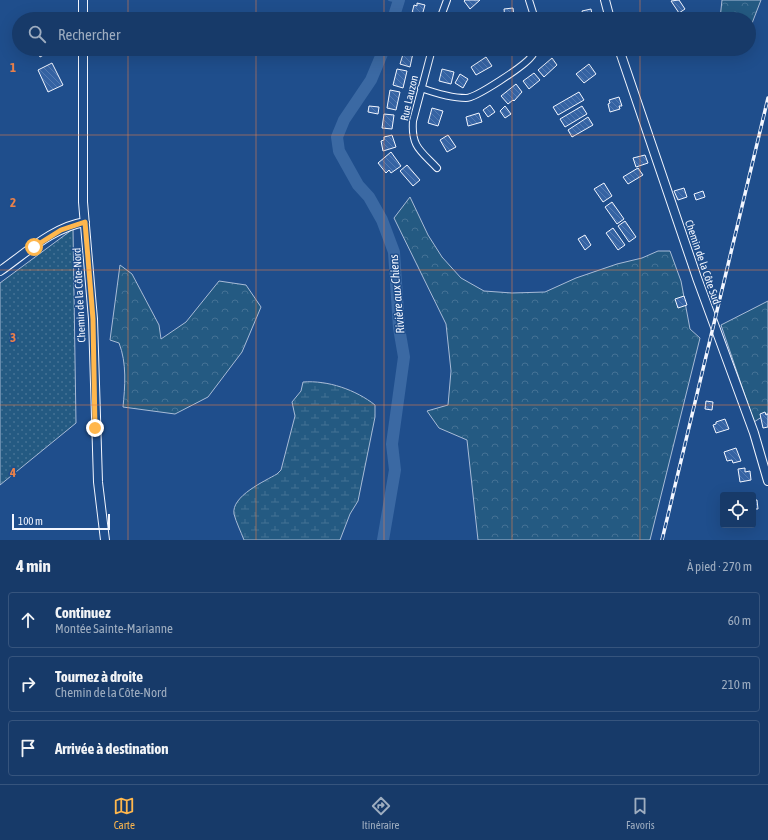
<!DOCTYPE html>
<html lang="fr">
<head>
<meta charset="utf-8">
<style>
	:root { --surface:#173a69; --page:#20416f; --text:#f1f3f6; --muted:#9eadc0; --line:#36547d; --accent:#ffb74d }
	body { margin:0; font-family:"Asap Condensed",sans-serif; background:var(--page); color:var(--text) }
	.controls { position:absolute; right:12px; bottom:12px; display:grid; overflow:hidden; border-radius:4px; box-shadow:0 4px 16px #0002 }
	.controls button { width:36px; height:36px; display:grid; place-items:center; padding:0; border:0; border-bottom:1px solid var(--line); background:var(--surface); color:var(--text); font:20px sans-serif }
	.scale { position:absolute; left:12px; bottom:10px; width:98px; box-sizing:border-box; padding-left:4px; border:2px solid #f2f6ff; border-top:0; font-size:11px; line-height:14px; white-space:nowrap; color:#f2f6ff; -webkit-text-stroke:3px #1f4e8c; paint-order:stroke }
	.stop { position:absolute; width:12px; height:12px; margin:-9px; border:3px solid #ffb74d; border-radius:50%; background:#fff }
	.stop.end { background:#ffb74d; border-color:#fff; box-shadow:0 1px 4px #0008 }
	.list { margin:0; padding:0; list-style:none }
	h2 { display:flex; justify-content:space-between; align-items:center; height:52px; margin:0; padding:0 16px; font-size:17px }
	h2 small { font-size:13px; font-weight:400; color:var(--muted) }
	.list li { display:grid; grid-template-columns:26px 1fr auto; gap:12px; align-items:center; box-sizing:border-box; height:56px; margin:0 8px 8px; padding:0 8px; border:1px solid var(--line); border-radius:4px }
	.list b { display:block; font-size:15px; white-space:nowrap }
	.list p { margin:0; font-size:13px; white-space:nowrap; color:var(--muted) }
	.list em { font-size:13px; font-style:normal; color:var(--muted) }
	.icon { flex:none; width:22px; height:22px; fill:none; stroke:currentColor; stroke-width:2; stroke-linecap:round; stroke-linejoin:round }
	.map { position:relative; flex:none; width:768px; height:540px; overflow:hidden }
	.search { position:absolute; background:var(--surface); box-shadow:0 4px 16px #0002; left:12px; right:12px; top:12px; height:44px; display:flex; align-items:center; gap:10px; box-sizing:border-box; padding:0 14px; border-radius:22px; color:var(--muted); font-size:15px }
	.sheet { height:244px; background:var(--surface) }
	nav { display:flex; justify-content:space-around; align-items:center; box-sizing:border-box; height:56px; border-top:1px solid var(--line); background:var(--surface); font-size:11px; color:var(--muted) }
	nav a { display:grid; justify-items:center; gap:2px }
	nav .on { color:var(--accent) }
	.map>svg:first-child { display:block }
</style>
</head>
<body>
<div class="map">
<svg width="768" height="540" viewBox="0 0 768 540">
	<defs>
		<pattern id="grass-dots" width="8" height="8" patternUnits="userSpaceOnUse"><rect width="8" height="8" fill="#245a82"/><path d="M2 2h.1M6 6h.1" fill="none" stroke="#447295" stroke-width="1.8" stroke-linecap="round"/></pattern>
		<pattern id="forest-crowns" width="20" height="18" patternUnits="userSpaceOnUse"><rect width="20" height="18" fill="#245a82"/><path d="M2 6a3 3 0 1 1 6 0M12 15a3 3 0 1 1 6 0" fill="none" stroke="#447295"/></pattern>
		<pattern id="wetland-marsh" width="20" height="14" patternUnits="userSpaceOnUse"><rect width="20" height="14" fill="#245a82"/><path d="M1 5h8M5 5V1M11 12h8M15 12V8" fill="none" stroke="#447295"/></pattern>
		<pattern id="building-back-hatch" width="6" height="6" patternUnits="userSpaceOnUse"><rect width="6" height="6" fill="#3563a3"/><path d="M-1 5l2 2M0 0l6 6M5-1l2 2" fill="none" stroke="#537ab1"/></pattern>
	</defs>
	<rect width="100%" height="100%" fill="#1f4e8c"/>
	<!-- grass -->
	<path fill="url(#grass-dots)" stroke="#a8bbd7" d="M73 229 76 423 0 485V283Z"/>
	<!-- forest -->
	<path fill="url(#forest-crowns)" stroke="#a8bbd7" d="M722 0H761L749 31V19H720Z
		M410 197 428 235 442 257 461 278 484 291 512 293 545 292 576 278 617 264 642 258 658 251H670L681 281 690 329 700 338 650 540H478L467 440 439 428 427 411 448 405 451 371 446 324 394 218Z
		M120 265 132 274 159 325 161 339 186 322 219 281 246 285 261 307 242 352 208 397 175 414 123 407C125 387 127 363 119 343L110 340Z
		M768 301V413L754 422 721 325Z"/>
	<!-- wetland -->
	<path fill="url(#wetland-marsh)" stroke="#a8bbd7" d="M303 382C328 380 356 390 375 405V417L358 501 350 514 340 540H244C241 532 236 522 234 514 231 496 265 481 277 474L281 470 295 416 292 402 301 391Z"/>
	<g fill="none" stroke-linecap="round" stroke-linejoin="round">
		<!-- stream -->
		<path stroke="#3b69a3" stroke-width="2" d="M389 0 398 2"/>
		<!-- river -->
		<path stroke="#3b69a3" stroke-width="12" d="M393 19 399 0
			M383 540 395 470 392 444 404 357 399 328 394 252 382 220 369 197 358 185 339 151 337 137 344 120 371 80 384 49"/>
	</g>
	<!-- building -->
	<path fill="url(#building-back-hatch)" stroke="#f2f6ff" d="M465 0H480L470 9 464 1Z
		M679 0 685 9 679 13 671 1Z
		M417 3 425 5 421 19 411 17 414 5 417 6Z
		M513 8 514 18 505 19 504 9Z
		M591 9 593 19H584L582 11Z
		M36 49H48L49 52 40 57Z
		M404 51 413 53 410 67 400 64Z
		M486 57 492 66 476 75 471 67Z
		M552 58 557 65 544 77 538 70Z
		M52 63 63 85 48 92 38 70Z
		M589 64 596 74 584 83 576 74Z
		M397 69 407 71 403 88 393 85Z
		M442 69 454 72 451 84 439 81Z
		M534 73 540 80 529 89 523 81Z
		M460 74 468 79 463 88 455 83Z
		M516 84 522 92 514 101 513 100 508 104 501 96Z
		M390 90 400 92 396 110 387 108Z
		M579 92 584 100 558 115 553 107Z
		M619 97 622 106H619L620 109 610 112 608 104 610 103 609 100Z
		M490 105 495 112 488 117 483 110Z
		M369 106 379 107 378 114 368 112Z
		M505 106 511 114 505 118 500 111Z
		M582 106 587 114 565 127 560 119Z
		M432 108 443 111 438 126 428 123Z
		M479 113 482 122 468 126 466 117Z
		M384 114 394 115 392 129 382 128Z
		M588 117 593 125 572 137 568 130Z
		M392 135 396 147 383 151 381 141 384 140V137Z
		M448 135 456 147 447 152 440 140Z
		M391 152 401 166 391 173 389 170 386 173 378 163Z
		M645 155 648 163 636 167 633 158Z
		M407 165 420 180 413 186 400 171Z
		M638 168 643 175 628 184 623 177Z
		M604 183 612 196 603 202 594 189Z
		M684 188 687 197 678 200 674 191Z
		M703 191 705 197 696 200 694 194Z
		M612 202 624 219 617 224 605 207Z
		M625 221 636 237 629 242 618 226Z
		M613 228 625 245 618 250 606 233Z
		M585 235 591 245 585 250 578 239Z
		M684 296 687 305 678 308 675 299Z
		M706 401 713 402 712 410 705 409Z
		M765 412 766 415 768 414V427L763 428 760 414Z
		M725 419 729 429 716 433 713 425 716 424V422Z
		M736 448 741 461 733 463 732 460 727 461 724 452Z
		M745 468V472L750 471 751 480 740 482 738 469Z
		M753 500H757L758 509H753Z"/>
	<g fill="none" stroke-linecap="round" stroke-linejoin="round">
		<defs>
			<path id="street" d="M529 0 535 19
				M440 19 447 0
				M432 49 413 121C411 147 421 151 437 168
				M421 88C435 93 450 98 466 98 476 98 524 66 531 57 533 55 534 52 536 49"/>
			<path id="secondary" d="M83 0V19
				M605 0 610 19
				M83 49V202L93 319 98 482 105 540
				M619 49 697 278 754 433 768 481
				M0 271C26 253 53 227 85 222"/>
		</defs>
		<!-- street casing -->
		<use href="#street" stroke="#f2f6ff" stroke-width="8"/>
		<!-- secondary casing -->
		<use href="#secondary" stroke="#f2f6ff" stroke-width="10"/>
		<!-- street -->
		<use href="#street" stroke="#1f4e8c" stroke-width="6"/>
		<!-- secondary -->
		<use href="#secondary" stroke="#1f4e8c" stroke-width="8"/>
		<defs>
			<path id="rail" d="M662 540 768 98"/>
		</defs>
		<!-- rail casing -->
		<use href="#rail" stroke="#f2f6ff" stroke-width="3.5"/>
		<!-- rail -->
		<use href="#rail" stroke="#1f4e8c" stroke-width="2" stroke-dasharray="6" stroke-linecap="butt"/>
	</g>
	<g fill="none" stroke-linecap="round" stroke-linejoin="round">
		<!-- route -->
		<path stroke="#ffb74d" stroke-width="5" d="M34 247 61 230 85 222 93 319 95 428"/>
	</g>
	<!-- grid -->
	<path fill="none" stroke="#ea8049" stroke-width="1" stroke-opacity="0.55" d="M128 0V19M256 0V19M384 0V19M512 0V19M640 0V19M128 49V540M256 49V540M384 49V540M512 49V540M640 49V540M0 135H768M0 270H768M0 405H768"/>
	<g text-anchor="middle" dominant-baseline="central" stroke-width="3" stroke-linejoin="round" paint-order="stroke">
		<!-- street labels -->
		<g font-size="11" fill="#f2f6ff" stroke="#1f4e8c">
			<text transform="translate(409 98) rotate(-77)">Rue Lauzon</text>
			<text transform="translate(703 262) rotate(71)">Chemin de la Côte Sud</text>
			<text transform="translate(79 295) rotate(-93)">Chemin de la Côte-Nord</text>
		</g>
		<!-- water labels -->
		<g font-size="12" font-style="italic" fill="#f2f6ff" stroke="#1f4e8c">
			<text transform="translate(397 294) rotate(-95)">Rivière aux Chiens</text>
		</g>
	</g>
	<g font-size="13" text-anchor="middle" font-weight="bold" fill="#ea8049" stroke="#1f4e8c" stroke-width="3" stroke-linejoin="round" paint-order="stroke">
		<text x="13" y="72">1</text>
		<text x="13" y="207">2</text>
		<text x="13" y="342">3</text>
		<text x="13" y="477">4</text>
	</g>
</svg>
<div class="controls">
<button><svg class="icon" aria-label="locate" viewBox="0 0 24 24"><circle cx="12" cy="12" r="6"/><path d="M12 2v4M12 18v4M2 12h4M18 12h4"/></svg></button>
</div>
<div class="scale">100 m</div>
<div class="stop" style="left:34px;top:247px"></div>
<div class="stop end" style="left:95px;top:428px"></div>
<div class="search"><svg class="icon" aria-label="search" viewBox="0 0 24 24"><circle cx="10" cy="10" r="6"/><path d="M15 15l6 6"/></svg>Rechercher</div>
</div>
<section class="sheet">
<h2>4 min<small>À pied · 270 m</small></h2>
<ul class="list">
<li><svg class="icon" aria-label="ahead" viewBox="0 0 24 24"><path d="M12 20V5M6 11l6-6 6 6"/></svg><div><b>Continuez</b><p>Montée Sainte-Marianne</p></div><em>60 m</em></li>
<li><svg class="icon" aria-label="right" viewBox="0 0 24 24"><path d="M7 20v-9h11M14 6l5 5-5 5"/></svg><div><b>Tournez à droite</b><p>Chemin de la Côte-Nord</p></div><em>210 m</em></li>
<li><svg class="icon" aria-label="arrive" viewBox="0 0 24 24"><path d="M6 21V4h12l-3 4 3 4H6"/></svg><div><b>Arrivée à destination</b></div></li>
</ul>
</section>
<nav>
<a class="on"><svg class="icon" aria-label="map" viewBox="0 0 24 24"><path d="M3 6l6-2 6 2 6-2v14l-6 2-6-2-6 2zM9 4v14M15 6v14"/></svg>Carte</a>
<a><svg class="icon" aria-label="directions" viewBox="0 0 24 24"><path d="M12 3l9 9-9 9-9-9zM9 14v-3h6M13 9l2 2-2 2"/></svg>Itinéraire</a>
<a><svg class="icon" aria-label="saved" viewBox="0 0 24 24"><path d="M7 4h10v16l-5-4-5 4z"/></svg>Favoris</a>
</nav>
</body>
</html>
